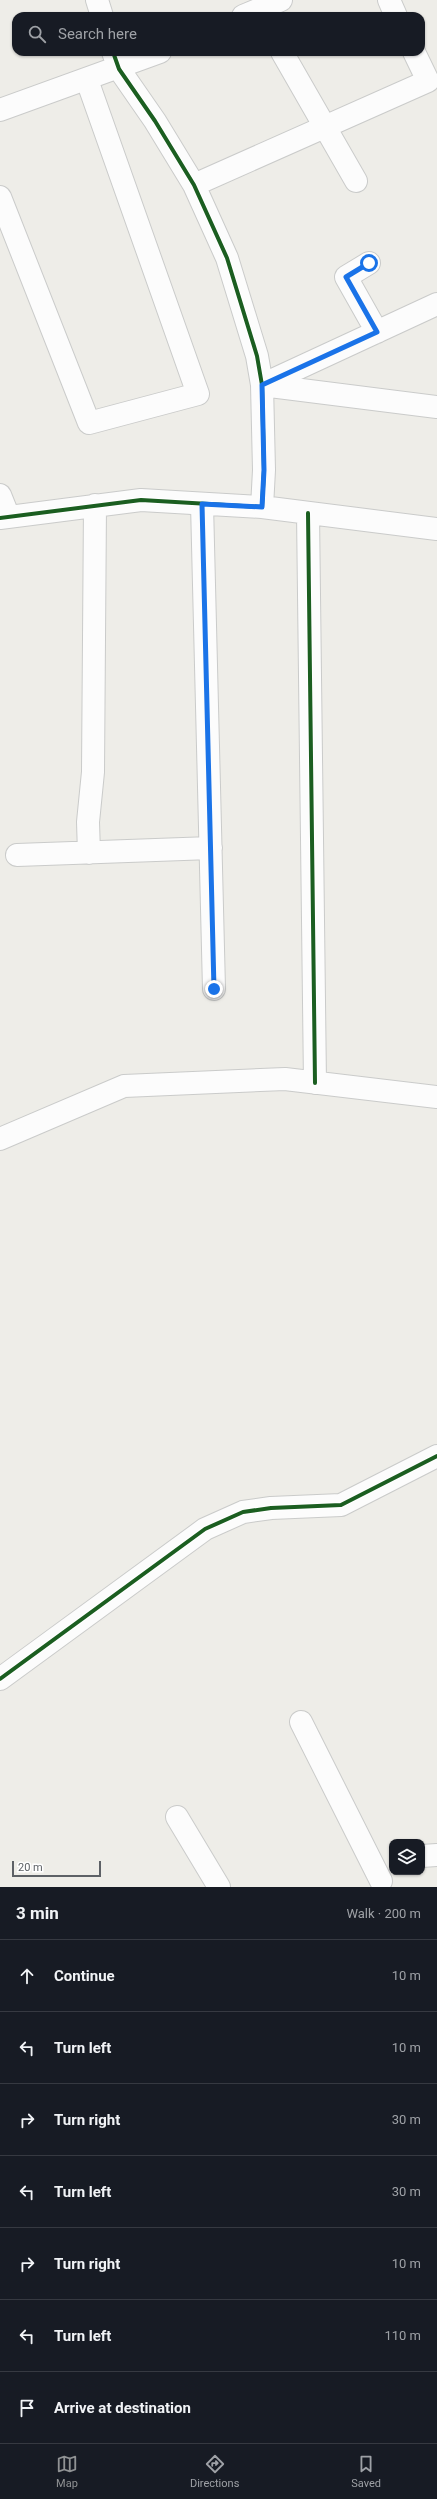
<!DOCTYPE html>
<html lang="en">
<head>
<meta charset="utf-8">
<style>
	:root { --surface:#171b24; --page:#242831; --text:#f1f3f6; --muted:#9ea1a6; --line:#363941; --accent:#909294 }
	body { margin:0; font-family:Roboto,sans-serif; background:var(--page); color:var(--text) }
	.controls { position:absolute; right:12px; bottom:12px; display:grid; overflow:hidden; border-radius:8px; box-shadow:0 1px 3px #0004 }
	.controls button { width:36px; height:36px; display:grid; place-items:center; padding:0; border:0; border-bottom:1px solid var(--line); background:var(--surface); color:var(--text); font:20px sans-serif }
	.scale { position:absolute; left:12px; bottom:10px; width:89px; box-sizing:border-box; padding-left:4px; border:2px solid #5d6166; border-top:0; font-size:11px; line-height:14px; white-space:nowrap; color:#5d6166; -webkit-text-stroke:3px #fff; paint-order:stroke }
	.stop { position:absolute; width:12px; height:12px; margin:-9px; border:3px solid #1a73e8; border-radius:50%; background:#fff }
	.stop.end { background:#1a73e8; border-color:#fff; box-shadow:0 1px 4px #0008 }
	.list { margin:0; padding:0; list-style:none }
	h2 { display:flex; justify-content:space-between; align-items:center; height:52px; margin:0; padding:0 16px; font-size:17px }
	h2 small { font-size:13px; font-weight:400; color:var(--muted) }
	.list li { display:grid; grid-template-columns:26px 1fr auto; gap:12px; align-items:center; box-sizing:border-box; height:72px; padding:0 16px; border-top:1px solid var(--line) }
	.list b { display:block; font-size:15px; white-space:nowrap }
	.list em { font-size:13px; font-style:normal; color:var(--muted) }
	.icon { flex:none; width:22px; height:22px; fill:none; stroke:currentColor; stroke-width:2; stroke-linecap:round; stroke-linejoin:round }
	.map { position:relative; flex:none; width:437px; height:1887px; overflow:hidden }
	.search { position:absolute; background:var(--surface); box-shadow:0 1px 3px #0004; left:12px; right:12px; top:12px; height:44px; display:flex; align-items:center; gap:10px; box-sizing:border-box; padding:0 14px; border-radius:12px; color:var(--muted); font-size:15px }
	.sheet { height:556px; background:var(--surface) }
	nav { display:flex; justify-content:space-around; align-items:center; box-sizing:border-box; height:56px; border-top:1px solid var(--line); background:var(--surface); font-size:11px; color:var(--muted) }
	nav a { display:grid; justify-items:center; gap:2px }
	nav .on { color:var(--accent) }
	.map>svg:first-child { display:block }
</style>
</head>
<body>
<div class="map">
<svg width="437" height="1887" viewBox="0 0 437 1887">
	<rect width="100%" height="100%" fill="#eeede8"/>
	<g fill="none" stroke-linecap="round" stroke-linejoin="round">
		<defs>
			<path id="minor" d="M97 0 102 16
				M389 0 396 16
				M243 16 281 0
				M282 52 356 181
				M0 110 160 52
				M194 185 428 81 414 52
				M0 197 89 423 198 394 87 80
				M369 263 346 277 377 332
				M262 385 437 304
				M262 385 437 407
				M0 495 8 515
				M202 504 214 989
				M262 507 437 529
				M308 513 315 1083
				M0 518 141 500 262 507 264 470 262 385 257 356 227 258 194 185 155 121 119 69 113 52
				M89 853 88 822 93 772 95 505
				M17 855 211 848
				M0 1139 124 1086 285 1079 437 1097
				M0 1679 205 1529 243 1512 271 1508 341 1505 437 1456
				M301 1722 381 1881
				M177 1817 219 1887
				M422 1856 437 1855"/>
		</defs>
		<!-- minor casing -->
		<use href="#minor" stroke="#cacbca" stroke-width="24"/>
		<!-- minor -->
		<use href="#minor" stroke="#fcfcfc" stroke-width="22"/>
		<defs>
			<path id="cycleway" d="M308 513 315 1083
				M0 518 141 500 262 507 264 470 262 385 257 356 227 258 194 185 155 121 119 69 113 52
				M0 1679 205 1529 243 1512 271 1508 341 1505 437 1456"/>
		</defs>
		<!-- cycleway casing -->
		<use href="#cycleway" stroke="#fff" stroke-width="6"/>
		<!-- cycleway -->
		<use href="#cycleway" stroke="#1b5e20" stroke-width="4"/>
	</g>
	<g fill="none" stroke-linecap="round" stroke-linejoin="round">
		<!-- route -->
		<path stroke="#1a73e8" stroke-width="5" d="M214 989 202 504 262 507 264 470 262 385 377 332 346 277 369 263"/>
	</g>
</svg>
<div class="controls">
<button><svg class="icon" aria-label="layers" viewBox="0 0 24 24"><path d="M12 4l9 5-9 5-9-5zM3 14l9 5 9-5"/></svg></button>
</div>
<div class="scale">20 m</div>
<div class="stop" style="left:369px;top:263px"></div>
<div class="stop end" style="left:214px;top:989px"></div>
<div class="search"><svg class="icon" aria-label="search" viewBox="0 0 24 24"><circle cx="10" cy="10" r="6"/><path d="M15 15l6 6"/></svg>Search here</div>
</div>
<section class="sheet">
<h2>3 min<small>Walk · 200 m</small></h2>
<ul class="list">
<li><svg class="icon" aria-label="ahead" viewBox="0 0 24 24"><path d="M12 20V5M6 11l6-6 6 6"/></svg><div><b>Continue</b></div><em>10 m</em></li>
<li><svg class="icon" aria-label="left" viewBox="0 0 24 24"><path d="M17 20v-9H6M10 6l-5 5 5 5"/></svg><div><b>Turn left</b></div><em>10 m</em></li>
<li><svg class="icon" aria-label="right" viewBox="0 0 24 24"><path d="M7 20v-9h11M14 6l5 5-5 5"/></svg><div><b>Turn right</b></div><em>30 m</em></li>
<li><svg class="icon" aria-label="left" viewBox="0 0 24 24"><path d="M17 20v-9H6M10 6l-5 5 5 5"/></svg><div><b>Turn left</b></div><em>30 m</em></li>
<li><svg class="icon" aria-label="right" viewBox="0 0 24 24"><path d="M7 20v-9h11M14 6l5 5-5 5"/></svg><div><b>Turn right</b></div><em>10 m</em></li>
<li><svg class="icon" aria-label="left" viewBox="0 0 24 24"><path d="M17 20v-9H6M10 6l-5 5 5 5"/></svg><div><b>Turn left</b></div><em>110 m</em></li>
<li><svg class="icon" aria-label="arrive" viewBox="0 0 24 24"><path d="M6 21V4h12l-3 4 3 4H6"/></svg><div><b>Arrive at destination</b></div></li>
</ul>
</section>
<nav>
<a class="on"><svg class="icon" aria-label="map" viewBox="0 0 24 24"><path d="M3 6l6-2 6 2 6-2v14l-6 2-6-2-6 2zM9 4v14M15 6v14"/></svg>Map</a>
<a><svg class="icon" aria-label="directions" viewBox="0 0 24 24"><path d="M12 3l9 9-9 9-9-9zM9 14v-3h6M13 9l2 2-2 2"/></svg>Directions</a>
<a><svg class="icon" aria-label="saved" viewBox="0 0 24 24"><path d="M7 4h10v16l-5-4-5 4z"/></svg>Saved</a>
</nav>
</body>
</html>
